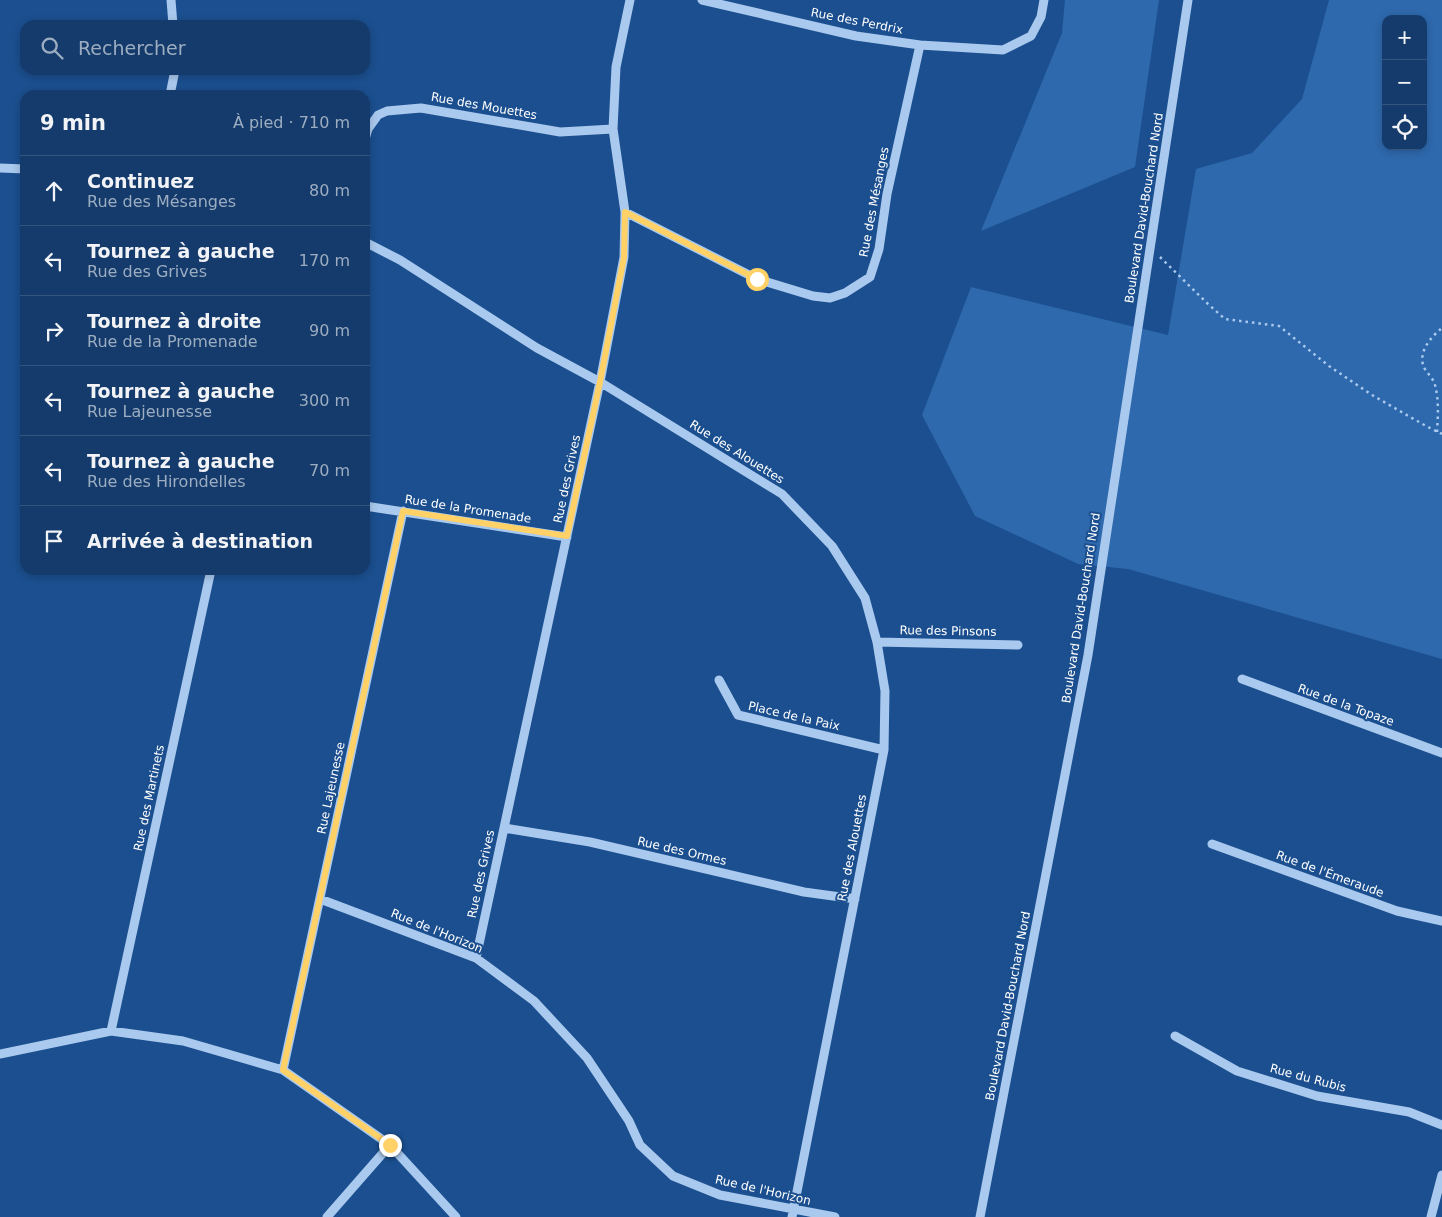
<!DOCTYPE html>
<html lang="fr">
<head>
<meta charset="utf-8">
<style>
	:root { --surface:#143b6b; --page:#1d4271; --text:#f1f3f6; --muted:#9dadc1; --line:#33557e }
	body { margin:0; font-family:"DejaVu Sans",sans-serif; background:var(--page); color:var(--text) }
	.controls { position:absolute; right:15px; top:15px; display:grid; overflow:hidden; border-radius:10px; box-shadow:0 2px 8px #0003 }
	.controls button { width:45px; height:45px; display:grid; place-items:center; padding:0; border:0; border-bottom:1px solid var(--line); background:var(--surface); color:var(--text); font:25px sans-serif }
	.stop { position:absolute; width:15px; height:15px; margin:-11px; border:4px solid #ffd166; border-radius:50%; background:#fff }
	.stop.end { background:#ffd166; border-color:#fff; box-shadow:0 1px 5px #0008 }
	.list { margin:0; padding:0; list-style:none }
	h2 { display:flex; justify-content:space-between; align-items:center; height:65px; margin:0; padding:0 20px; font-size:21px }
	h2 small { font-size:16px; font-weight:400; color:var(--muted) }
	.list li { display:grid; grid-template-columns:32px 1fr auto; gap:15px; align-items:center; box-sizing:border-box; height:70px; padding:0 20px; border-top:1px solid var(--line) }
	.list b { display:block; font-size:19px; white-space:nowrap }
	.list p { margin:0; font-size:16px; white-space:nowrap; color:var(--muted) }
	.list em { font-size:16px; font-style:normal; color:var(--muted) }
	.icon { flex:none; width:28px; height:28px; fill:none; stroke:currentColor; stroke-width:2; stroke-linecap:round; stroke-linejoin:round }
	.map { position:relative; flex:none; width:1442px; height:1217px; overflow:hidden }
	.search { position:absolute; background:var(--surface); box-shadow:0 2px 8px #0003; left:20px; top:20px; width:350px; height:55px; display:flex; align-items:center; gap:12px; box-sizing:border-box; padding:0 18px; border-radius:15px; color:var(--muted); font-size:19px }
	.panel { position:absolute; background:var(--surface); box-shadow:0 2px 8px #0003; left:20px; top:90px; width:350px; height:485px; border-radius:15px }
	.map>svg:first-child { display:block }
</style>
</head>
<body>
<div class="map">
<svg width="1442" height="1217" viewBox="0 0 1442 1217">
	<rect width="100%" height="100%" fill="#1b4f8f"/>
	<!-- green -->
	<path fill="#2e69ad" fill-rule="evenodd" d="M1065 0H1159L1135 167 981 231 1062 33Z
		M1329 0H1442V659L1128 569 1078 564 975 516 922 415 971 287 1168 335 1196 169 1252 153 1302 99ZM1386 19H1423V146H1386Z"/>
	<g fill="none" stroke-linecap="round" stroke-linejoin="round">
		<!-- path -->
		<path stroke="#a9c9ee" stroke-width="2.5" stroke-dasharray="2.5 4" stroke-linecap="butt" d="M1160 257 1208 304 1225 319 1279 326 1329 366 1372 395 1426 426 1442 434
			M1437 432C1438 416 1439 400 1435 385 1433 377 1425 372 1423 365 1419 350 1432 336 1442 328"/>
		<!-- minor -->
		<path stroke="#a9c9ee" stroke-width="9" d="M171 0 173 25
			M702 0 856 36 920 45 1003 50 1031 36 1041 17 1044 0
			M170 95 175 70
			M365 139 368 129 378 115 387 111 421 108 560 132 613 129
			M0 168 25 169
			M625 212 757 279 813 296 830 298 845 293 870 277 879 249 887 194 920 45
			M365 242 400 260 537 348 600 382 782 494 832 546 865 598 877 642 885 691 884 750 792 1217
			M365 506 567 537
			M877 642 1018 645
			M1242 679 1442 753
			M719 680 738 715 884 750
			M504 828 590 842 804 892 855 899
			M1212 844 1397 911 1442 921
			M320 899 476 958 534 1001 587 1058 629 1121 640 1145 673 1176 720 1195 835 1217
			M476 958 600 382 624 257 625 212 613 129 616 67 630 0
			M111 1031 211 570
			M1175 1036 1237 1071 1317 1096 1409 1112 1442 1125
			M0 1054 111 1031 183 1041 283 1070 390 1145 456 1217
			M283 1070 403 511
			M327 1217 390 1145
			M980 1217 1088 655 1188 0
			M1431 1217 1442 1175"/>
	</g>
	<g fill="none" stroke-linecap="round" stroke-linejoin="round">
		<!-- route -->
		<path stroke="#ffd166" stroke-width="6" d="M390 1145 283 1070 403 511 567 536 600 382 624 257 625 212 757 279"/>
	</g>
	<g text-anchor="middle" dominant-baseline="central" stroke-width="4" stroke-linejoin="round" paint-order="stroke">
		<!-- street labels -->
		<g font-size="12" fill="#fff" stroke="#1b4f8f">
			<text transform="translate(857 21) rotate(11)">Rue des Perdrix</text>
			<text transform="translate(484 106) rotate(10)">Rue des Mouettes</text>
			<text transform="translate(874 202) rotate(-79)">Rue des Mésanges</text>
			<text transform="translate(1144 208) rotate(-81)">Boulevard David-Bouchard Nord</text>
			<text transform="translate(737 452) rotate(32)">Rue des Alouettes</text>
			<text transform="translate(567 479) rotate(-78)">Rue des Grives</text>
			<text transform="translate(468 509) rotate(9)">Rue de la Promenade</text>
			<text transform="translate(1081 608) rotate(-81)">Boulevard David-Bouchard Nord</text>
			<text transform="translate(948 631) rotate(1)">Rue des Pinsons</text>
			<text transform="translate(1346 705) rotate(20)">Rue de la Topaze</text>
			<text transform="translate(794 716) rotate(13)">Place de la Paix</text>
			<text transform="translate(331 788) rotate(-78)">Rue Lajeunesse</text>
			<text transform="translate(149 798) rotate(-78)">Rue des Martinets</text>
			<text transform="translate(852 848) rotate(-79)">Rue des Alouettes</text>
			<text transform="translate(682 851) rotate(13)">Rue des Ormes</text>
			<text transform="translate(481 874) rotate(-78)">Rue des Grives</text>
			<text transform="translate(1330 874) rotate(20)">Rue de l'Émeraude</text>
			<text transform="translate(437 931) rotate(22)">Rue de l'Horizon</text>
			<text transform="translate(1008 1006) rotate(-79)">Boulevard David-Bouchard Nord</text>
			<text transform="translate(1308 1078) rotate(15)">Rue du Rubis</text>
			<text transform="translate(763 1190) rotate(13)">Rue de l'Horizon</text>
		</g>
	</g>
</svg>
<div class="controls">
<button>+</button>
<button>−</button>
<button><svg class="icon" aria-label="locate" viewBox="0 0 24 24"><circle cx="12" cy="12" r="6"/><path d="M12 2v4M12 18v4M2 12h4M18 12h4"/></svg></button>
</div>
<div class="stop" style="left:757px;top:279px"></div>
<div class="stop end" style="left:390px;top:1145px"></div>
<div class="search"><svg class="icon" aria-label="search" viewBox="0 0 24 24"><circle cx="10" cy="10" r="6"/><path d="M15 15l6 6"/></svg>Rechercher</div>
<section class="panel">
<h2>9 min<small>À pied · 710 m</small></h2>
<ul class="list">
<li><svg class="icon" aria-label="ahead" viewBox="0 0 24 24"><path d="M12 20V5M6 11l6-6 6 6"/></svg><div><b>Continuez</b><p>Rue des Mésanges</p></div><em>80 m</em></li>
<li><svg class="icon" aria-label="left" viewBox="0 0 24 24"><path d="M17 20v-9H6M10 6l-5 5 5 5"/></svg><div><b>Tournez à gauche</b><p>Rue des Grives</p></div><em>170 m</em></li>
<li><svg class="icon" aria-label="right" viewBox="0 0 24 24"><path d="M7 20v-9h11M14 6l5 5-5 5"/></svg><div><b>Tournez à droite</b><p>Rue de la Promenade</p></div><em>90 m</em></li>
<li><svg class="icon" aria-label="left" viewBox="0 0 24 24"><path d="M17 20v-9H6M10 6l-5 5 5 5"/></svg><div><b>Tournez à gauche</b><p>Rue Lajeunesse</p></div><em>300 m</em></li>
<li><svg class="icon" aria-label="left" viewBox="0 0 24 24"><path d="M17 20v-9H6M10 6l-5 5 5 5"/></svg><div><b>Tournez à gauche</b><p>Rue des Hirondelles</p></div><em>70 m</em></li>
<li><svg class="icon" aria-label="arrive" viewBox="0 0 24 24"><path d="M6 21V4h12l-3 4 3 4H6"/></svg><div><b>Arrivée à destination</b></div></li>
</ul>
</section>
</div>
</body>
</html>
